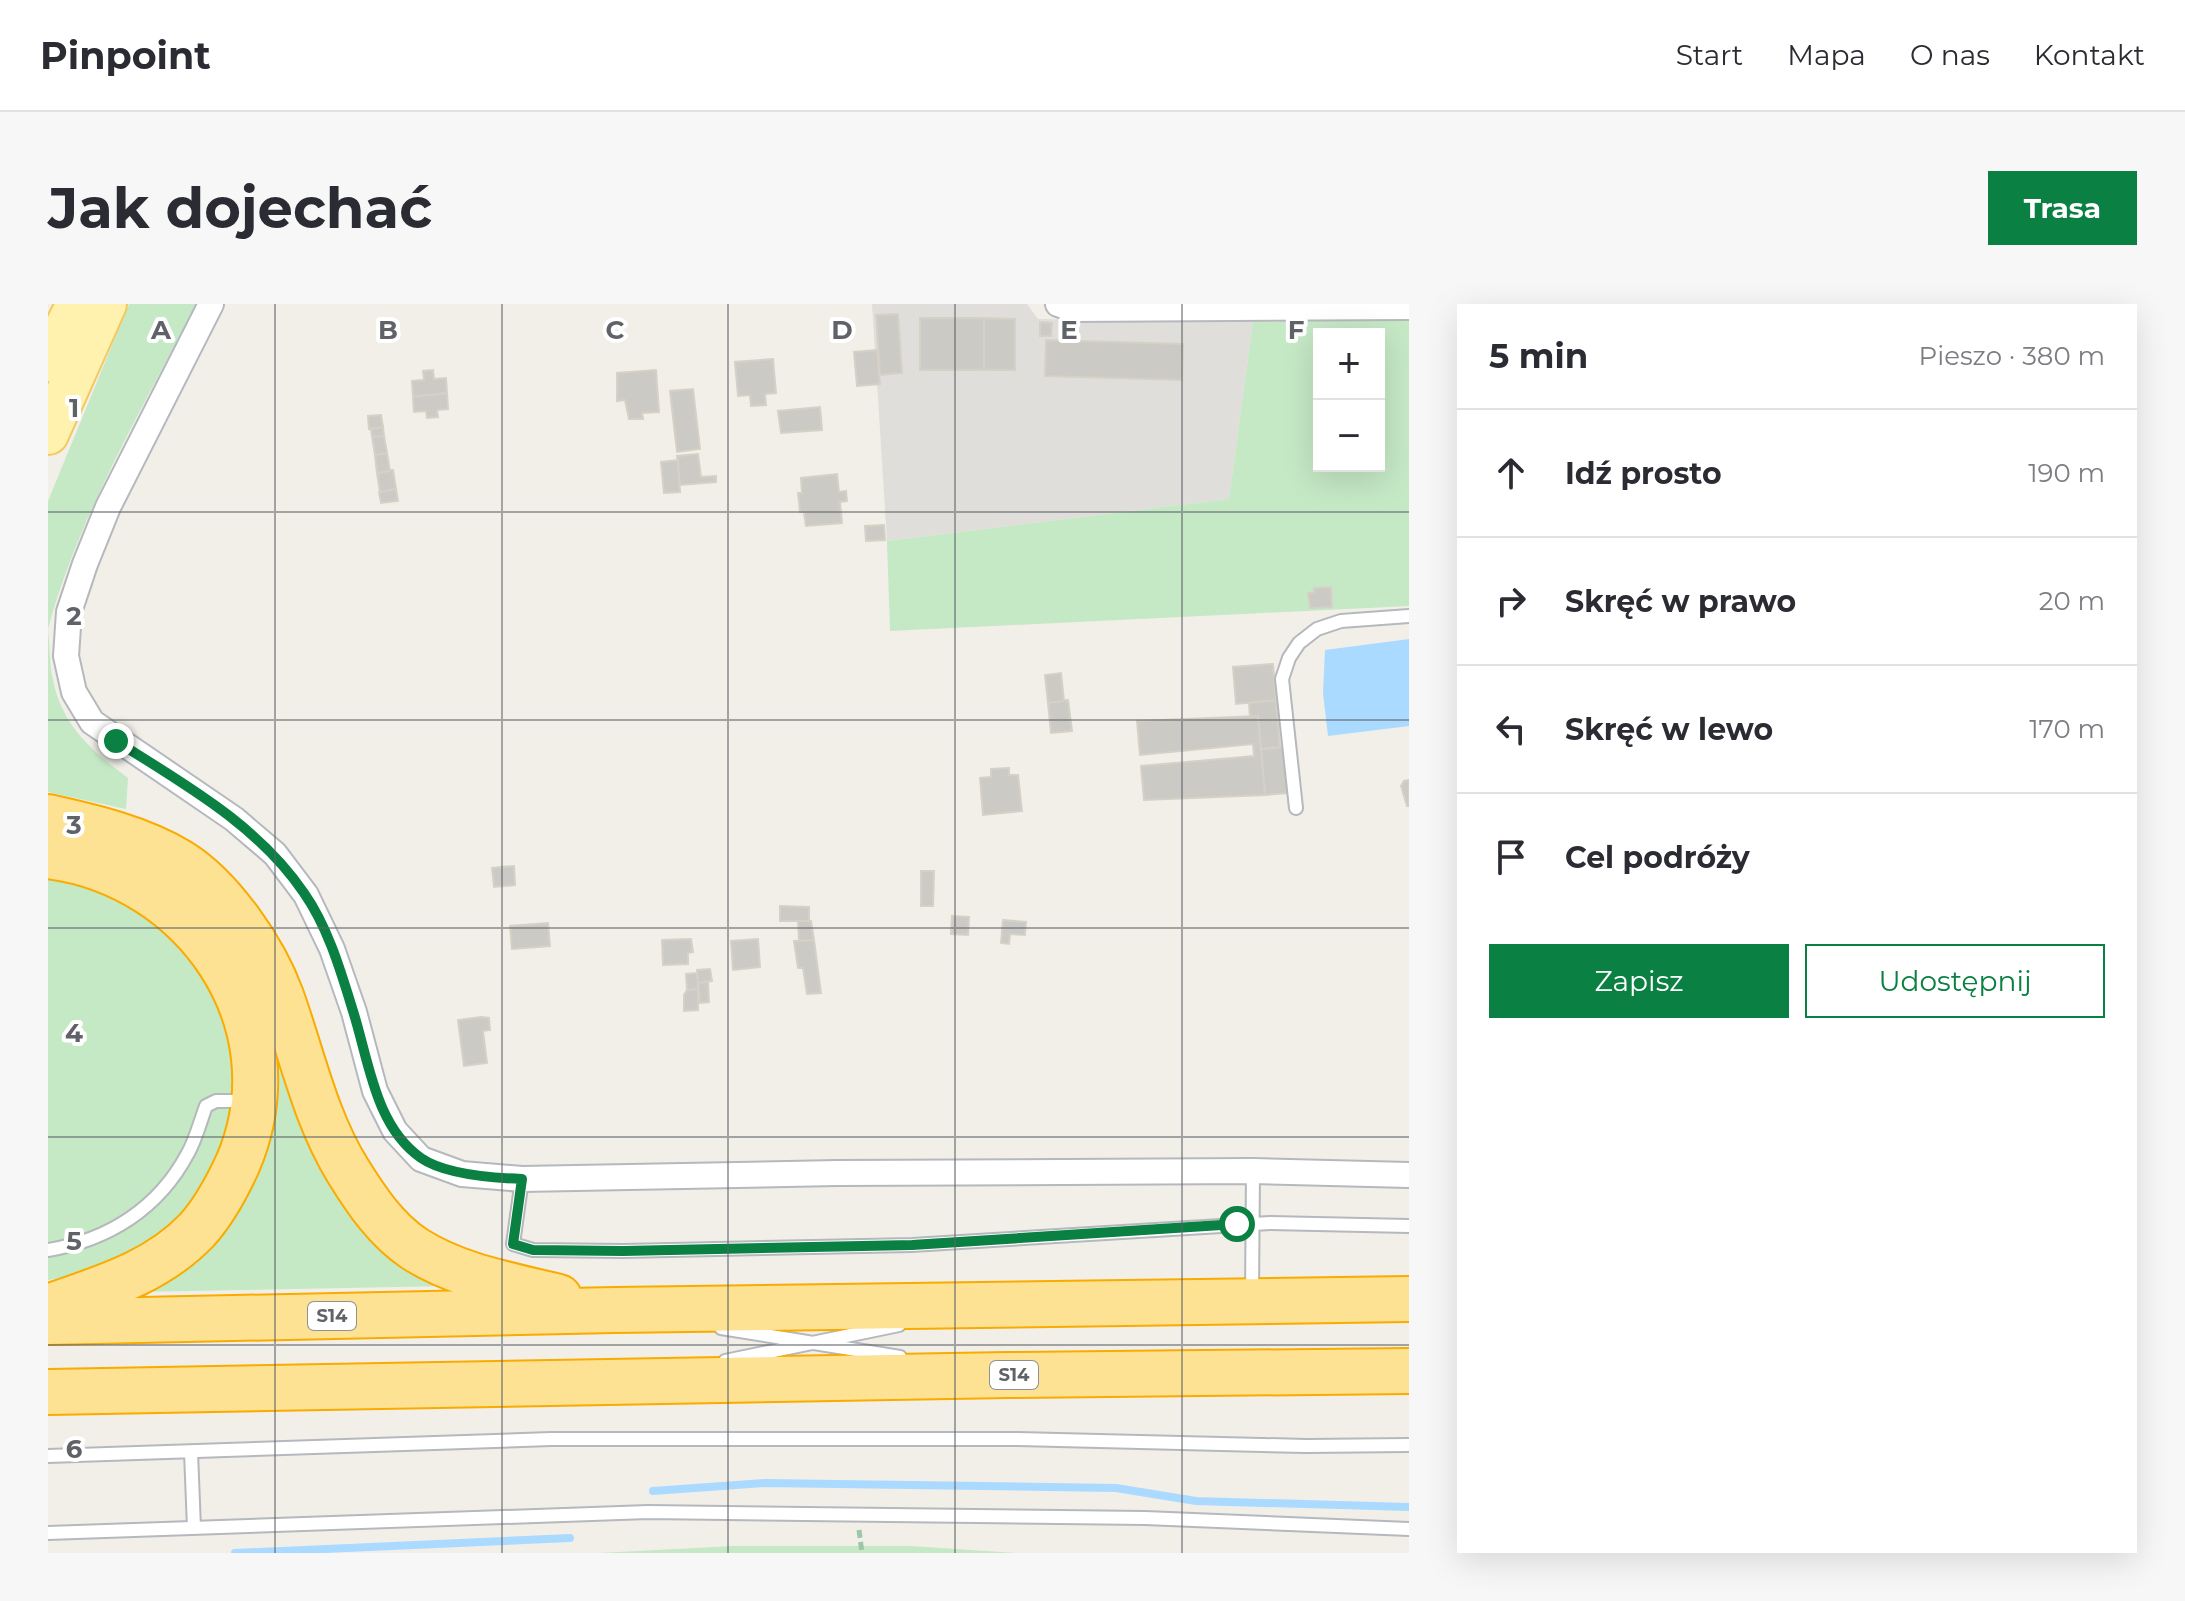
<!DOCTYPE html>
<html lang="pl">
<head>
<meta charset="utf-8">
<style>
	:root { --surface:#fff; --page:#f7f7f7; --text:#2b2b33; --muted:#7c7c81; --line:#e1e1e2; --accent:#0b8043 }
	body { margin:0; font-family:Montserrat,sans-serif; background:var(--page); color:var(--text) }
	.controls { position:absolute; right:24px; top:24px; display:grid; overflow:hidden; border-radius:0px; box-shadow:0 8px 32px #0002 }
	.controls button { width:72px; height:72px; display:grid; place-items:center; padding:0; border:0; border-bottom:2px solid var(--line); background:var(--surface); color:var(--text); font:40px sans-serif }
	.stop { position:absolute; width:24px; height:24px; margin:-18px; border:6px solid #0b8043; border-radius:50%; background:#fff }
	.stop.end { background:#0b8043; border-color:#fff; box-shadow:0 2px 8px #0008 }
	.list { margin:0; padding:0; list-style:none }
	h2 { display:flex; justify-content:space-between; align-items:center; height:104px; margin:0; padding:0 32px; font-size:34px }
	h2 small { font-size:26px; font-weight:400; color:var(--muted) }
	.list li { display:grid; grid-template-columns:52px 1fr auto; gap:24px; align-items:center; box-sizing:border-box; height:128px; padding:0 32px; border-top:2px solid var(--line) }
	.list b { display:block; font-size:30px; white-space:nowrap }
	.list em { font-size:26px; font-style:normal; color:var(--muted) }
	.actions { display:flex; gap:16px; padding:24px 32px }
	.actions a { flex:1; padding:18px 0; border:2px solid var(--accent); border-radius:0px; text-align:center; font-size:28px; color:var(--accent) }
	.actions .main { background:var(--accent); color:#fff }
	.icon { flex:none; width:44px; height:44px; fill:none; stroke:currentColor; stroke-width:2; stroke-linecap:round; stroke-linejoin:round }
	.map { position:relative; flex:none; width:1361px; height:1249px; overflow:hidden; border-radius:0px }
	header { display:flex; align-items:center; gap:48px; box-sizing:border-box; height:112px; padding:0 40px; background:var(--surface); border-bottom:2px solid var(--line) }
	header strong { font-size:38px }
	nav { display:flex; gap:44px; margin-inline-start:auto; font-size:28px }
	.intro { display:flex; align-items:center; justify-content:space-between; box-sizing:border-box; height:192px; padding:0 48px }
	h1 { margin:0; font-size:56px }
	.button { padding:20px 36px; border-radius:0px; background:var(--accent); color:#fff; font-size:28px; font-weight:700 }
	main { display:flex; gap:48px; padding:0 48px }
	aside { flex:1; background:var(--surface); border-radius:0px; box-shadow:0 8px 32px #0002 }
	.map>svg:first-child { display:block }
</style>
</head>
<body>
<header>
<strong>Pinpoint</strong>
<nav><a>Start</a><a>Mapa</a><a>O nas</a><a>Kontakt</a></nav>
</header>
<div class="intro"><h1>Jak dojechać</h1><a class="button">Trasa</a></div>
<main>
<div class="map">
<svg width="1361" height="1249" viewBox="0 0 1361 1249">
	<rect width="100%" height="100%" fill="#f1efe8"/>
	<!-- industrial -->
	<path fill="#e0deda" d="M824 0H979L990 15 1205 18 1181 195 839 237Z"/>
	<!-- green -->
	<path fill="#c5e8c5" fill-rule="evenodd" d="M81 0H148C94 106 31 210 0 325V197Z
		M1361 16V302L842 327 839 237 1181 195 1205 18ZM1271 30H1331V162H1271Z
		M0 326C2 342 1 360 5 376 14 422 45 448 80 474L78 505 0 488Z
		M0 572C42 582 81 595 116 622 143 643 162 676 173 707 177 719 182 730 185 742 191 765 187 792 182 814 162 906 92 964 0 976Z
		M226 761 236 762C253 810 275 889 313 923 337 945 372 964 400 982L89 988C126 957 196 911 213 866 225 834 224 796 226 761Z
		M686 1242H862L968 1249H551Z"/>
	<!-- water -->
	<path fill="#aadaff" d="M1361 335V422L1280 432 1275 389 1277 346Z"/>
	<g fill="none" stroke-linecap="round" stroke-linejoin="round">
		<!-- stream -->
		<path stroke="#aadaff" stroke-width="8" d="M605 1187 717 1179 1068 1184 1148 1197 1361 1203
			M187 1249 522 1234"/>
	</g>
	<!-- building -->
	<path fill="#cccac5" stroke="#d6d1c6" stroke-width="2" d="M850 10 854 69 832 71 828 11Z
		M872 14H936V66H872Z
		M936 14 967 15V66H936Z
		M992 18 1004 19 1003 32H992Z
		M998 36 1135 40 1134 76 997 72Z
		M829 46 832 80 809 82 806 48Z
		M725 55 728 89 717 90 718 101 703 102 702 91 690 92 687 58Z
		M385 66 386 75 398 74 399 89 365 93 364 77 376 76 375 67Z
		M608 66 611 108 594 109 595 115H581L577 96 569 97V69Z
		M645 85 652 145 629 148 622 87Z
		M399 89 400 105 389 106 390 113 379 114 378 107 366 108 365 93Z
		M772 103 774 126 733 129 730 107Z
		M333 111 335 123 321 125 320 112Z
		M335 123 336 132 324 133 323 125Z
		M336 132 339 149 327 151 324 133Z
		M339 149 342 167 329 169 327 151Z
		M650 150 653 173 668 172V178L632 181 629 152Z
		M630 156 632 188 616 189 613 158Z
		M345 166 348 185 332 188 329 169Z
		M789 170 791 188 798 187 799 197 792 198 794 219 758 222 756 208H752L750 189H754L753 174Z
		M348 185 350 197 333 199 331 188Z
		M836 221 837 236 818 237 817 222Z
		M1283 283 1284 303 1262 304 1260 289 1266 288V284Z
		M1225 360 1228 396 1188 400 1185 363Z
		M1013 369 1016 397 1000 399 997 371Z
		M1020 396 1024 427 1003 429 1000 399Z
		M1228 396 1232 443 1213 445 1210 412 1202 413 1201 399Z
		M1210 412 1217 491 1096 496 1093 462 1206 452 1205 440 1092 451 1089 417Z
		M1235 443 1240 489 1217 491 1213 445Z
		M961 464V471H970L974 507 935 511 932 474 943 473V465Z
		M1361 476V502H1359L1353 482 1356 477Z
		M466 562 467 581 446 583 444 564Z
		M873 567H886L885 602H873Z
		M732 602 761 603V617H732Z
		M904 612 921 613 920 631 903 630Z
		M955 616 978 618 977 631 962 630 961 640 953 639Z
		M750 617H763L766 636 751 637Z
		M500 619 502 642 464 645 462 622Z
		M643 635 645 648 640 649V660L615 661 614 636Z
		M710 635 712 663 685 666 683 637Z
		M766 636 773 689 759 690 755 664H750L746 637Z
		M662 665 664 677 650 679 649 666Z
		M649 669 650 685 639 686 638 670Z
		M660 677 661 698 652 699 650 679Z
		M650 685V706L636 707V691L639 686Z
		M433 713 441 714 442 726 435 727 439 759 416 762 410 716Z"/>
	<g fill="none" stroke-linecap="round" stroke-linejoin="round">
		<defs>
			<path id="lane" d="M1248 504 1234 375 1241 354 1251 339 1269 325 1293 317 1361 312
				M474 875 465 940 485 946 575 947 864 941 1222 919 1361 922
				M0 946C61 936 111 904 140 849 148 835 152 818 158 802L168 797H199
				M1204 992 1205 867
				M673 1024 852 1053
				M677 1057 851 1021
				M143 1148 146 1224
				M0 1152 503 1135H970L1258 1142 1361 1141
				M0 1229 600 1208 1097 1214 1361 1225"/>
			<path id="street" d="M163 0 60 203 37 260 21 308 18 352 26 388 44 418 186 515 227 550 258 591 284 645 306 708 327 787 347 827 373 855 414 870 474 875 789 869 1205 867 1361 871
				M1010 0 1024 5 1361 3"/>
			<path id="primary" d="M0 57 29 0
				M0 130 58 0"/>
			<path id="highway" d="M0 513C45 523 92 534 132 558 174 584 216 646 233 692 254 750 267 814 300 867 318 896 338 926 367 945 409 972 462 981 511 993
				M0 552C145 570 250 718 190 859 179 883 167 906 149 926 108 969 54 984 0 1003
				M0 1018 567 1006 1361 995
				M0 1088 960 1071 1361 1067"/>
		</defs>
		<!-- lane casing -->
		<use href="#lane" stroke="#b5b8bc" stroke-width="16"/>
		<!-- street casing -->
		<use href="#street" stroke="#b5b8bc" stroke-width="28"/>
		<!-- primary casing -->
		<use href="#primary" stroke="#f2c960" stroke-width="44"/>
		<!-- highway casing -->
		<use href="#highway" stroke="#f9ab00" stroke-width="48"/>
		<!-- path -->
		<path stroke="#9cc7a9" stroke-width="5" stroke-dasharray="8 4" stroke-linecap="butt" d="M811 1226 814 1249"/>
		<!-- lane -->
		<use href="#lane" stroke="#fff" stroke-width="12"/>
		<!-- street -->
		<use href="#street" stroke="#fff" stroke-width="24"/>
		<!-- primary -->
		<use href="#primary" stroke="#fff2af" stroke-width="40"/>
		<!-- highway -->
		<use href="#highway" stroke="#fde293" stroke-width="44"/>
	</g>
	<g fill="none" stroke-linecap="round" stroke-linejoin="round">
		<!-- route -->
		<path stroke="#0b8043" stroke-width="10" d="M68 437C136 480 210 521 256 589 280 623 293 668 305 707 321 757 327 822 373 854 396 870 446 874 474 875L465 940 485 946 575 947 864 941 1189 920"/>
	</g>
	<!-- grid -->
	<path fill="none" stroke="#5f6368" stroke-width="2" stroke-opacity="0.55" d="M227 0V1249M454 0V1249M680 0V1249M907 0V1249M1134 0V1249M0 208H1361M0 416H1361M0 624H1361M0 833H1361M0 1041H1361"/>
	<g text-anchor="middle" dominant-baseline="central" stroke-width="8" stroke-linejoin="round" paint-order="stroke">
		<!-- shield labels -->
		<g fill="#fff" stroke="#8f9295" stroke-width="2">
			<rect x="260" y="998" width="48" height="28" rx="6"/>
			<rect x="942" y="1057" width="48" height="28" rx="6"/>
		</g>
		<g font-size="18" font-weight="bold" fill="#5f6368">
			<text x="284" y="1012">S14</text>
			<text x="966" y="1071">S14</text>
		</g>
	</g>
	<g font-size="26" text-anchor="middle" font-weight="bold" fill="#5f6368" stroke="#fff" stroke-width="8" stroke-linejoin="round" paint-order="stroke">
		<text x="113" y="35">A</text>
		<text x="340" y="35">B</text>
		<text x="567" y="35">C</text>
		<text x="794" y="35">D</text>
		<text x="1021" y="35">E</text>
		<text x="1248" y="35">F</text>
		<text x="26" y="113">1</text>
		<text x="26" y="321">2</text>
		<text x="26" y="530">3</text>
		<text x="26" y="738">4</text>
		<text x="26" y="946">5</text>
		<text x="26" y="1154">6</text>
	</g>
</svg>
<div class="controls">
<button>+</button>
<button>−</button>
</div>
<div class="stop" style="left:1189px;top:920px"></div>
<div class="stop end" style="left:68px;top:437px"></div>
</div>
<aside>
<h2>5 min<small>Pieszo · 380 m</small></h2>
<ul class="list">
<li><svg class="icon" aria-label="ahead" viewBox="0 0 24 24"><path d="M12 20V5M6 11l6-6 6 6"/></svg><div><b>Idź prosto</b></div><em>190 m</em></li>
<li><svg class="icon" aria-label="right" viewBox="0 0 24 24"><path d="M7 20v-9h11M14 6l5 5-5 5"/></svg><div><b>Skręć w prawo</b></div><em>20 m</em></li>
<li><svg class="icon" aria-label="left" viewBox="0 0 24 24"><path d="M17 20v-9H6M10 6l-5 5 5 5"/></svg><div><b>Skręć w lewo</b></div><em>170 m</em></li>
<li><svg class="icon" aria-label="arrive" viewBox="0 0 24 24"><path d="M6 21V4h12l-3 4 3 4H6"/></svg><div><b>Cel podróży</b></div></li>
</ul>
<div class="actions"><a class="main">Zapisz</a><a>Udostępnij</a></div>
</aside>
</main>
</body>
</html>
